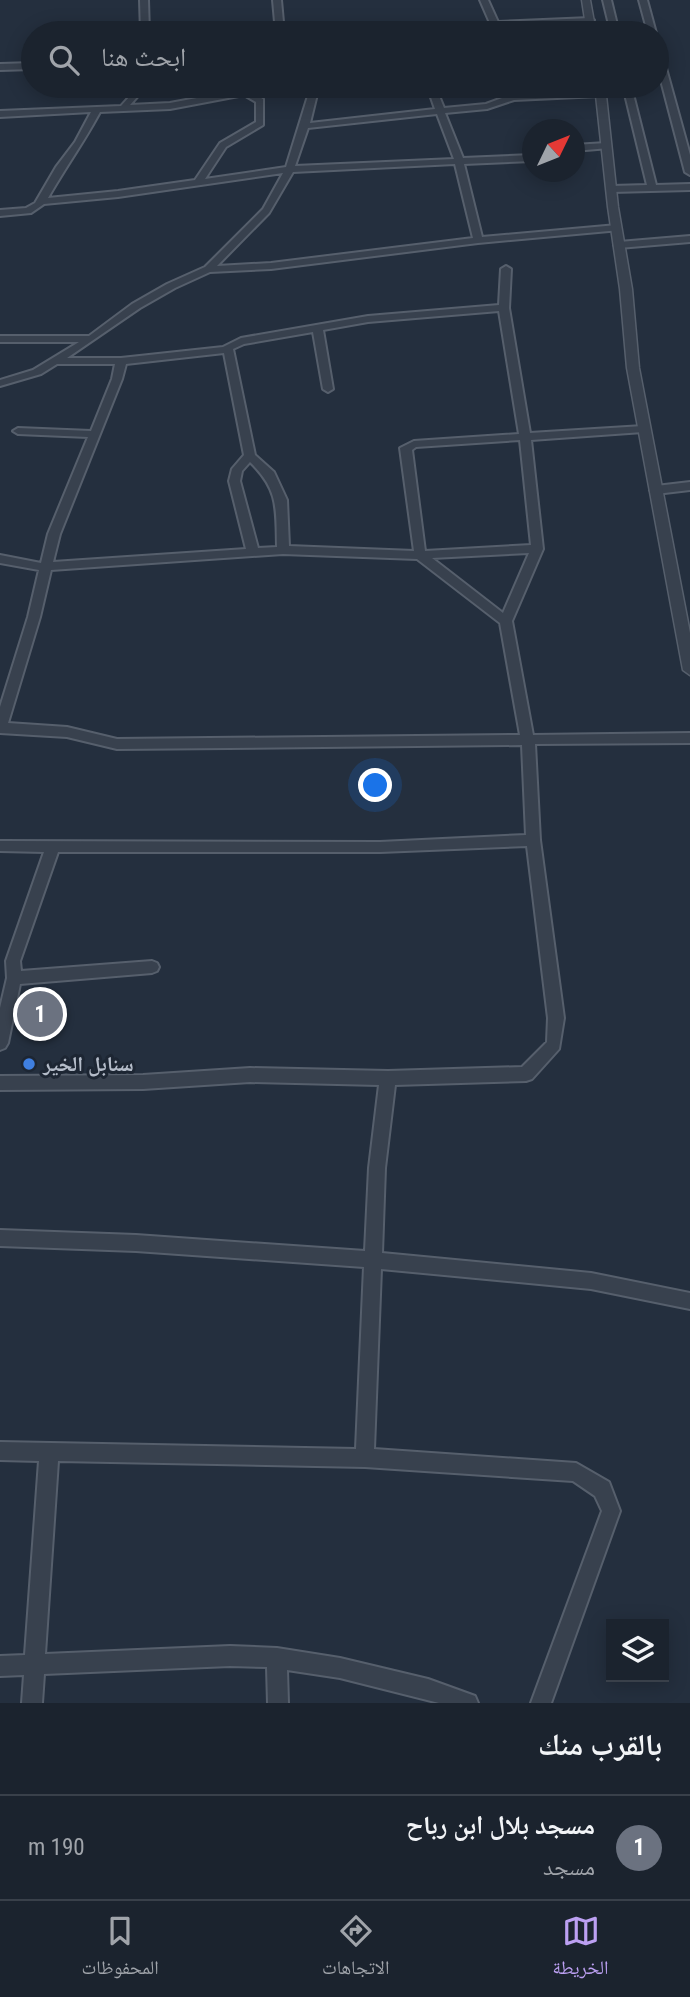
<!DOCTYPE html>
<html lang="ar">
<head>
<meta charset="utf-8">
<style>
	:root { --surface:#1b232e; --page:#282f3a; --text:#f1f3f6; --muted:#a0a4aa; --line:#39404a; --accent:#bca0f2 }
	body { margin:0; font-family:"Roboto Condensed","Noto Naskh Arabic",sans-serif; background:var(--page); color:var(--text); direction:rtl }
	.controls { position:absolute; right:21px; bottom:21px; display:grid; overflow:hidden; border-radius:0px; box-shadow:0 4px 18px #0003 }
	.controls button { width:63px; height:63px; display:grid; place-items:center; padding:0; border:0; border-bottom:2px solid var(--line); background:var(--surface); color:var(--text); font:35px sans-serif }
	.compass { position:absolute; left:522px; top:119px; width:63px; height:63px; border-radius:50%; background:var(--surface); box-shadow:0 4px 18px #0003; rotate:47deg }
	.you { position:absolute; left:376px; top:786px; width:24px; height:24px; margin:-18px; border:5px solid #fff; border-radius:50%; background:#1a73e8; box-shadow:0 0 0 10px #1a73e833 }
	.badge { display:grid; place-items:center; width:46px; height:46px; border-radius:50%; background:var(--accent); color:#fff; font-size:23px; font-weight:700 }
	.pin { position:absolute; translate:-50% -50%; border:4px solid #fff; box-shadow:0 2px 7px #0006 }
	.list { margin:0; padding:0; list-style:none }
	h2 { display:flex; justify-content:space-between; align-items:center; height:91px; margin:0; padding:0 28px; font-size:30px }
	h2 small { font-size:23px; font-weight:400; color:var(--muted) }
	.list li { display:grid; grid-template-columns:46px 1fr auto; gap:21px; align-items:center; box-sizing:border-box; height:105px; padding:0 28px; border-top:2px solid var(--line) }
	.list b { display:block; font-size:26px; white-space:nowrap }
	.list p { margin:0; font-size:23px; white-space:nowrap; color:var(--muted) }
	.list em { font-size:23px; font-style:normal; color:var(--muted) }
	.icon { flex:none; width:38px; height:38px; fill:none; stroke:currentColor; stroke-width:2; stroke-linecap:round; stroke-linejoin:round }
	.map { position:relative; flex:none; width:690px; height:1703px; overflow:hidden; direction:ltr }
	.search { position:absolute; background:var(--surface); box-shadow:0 4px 18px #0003; left:21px; right:21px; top:21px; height:77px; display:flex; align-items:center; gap:18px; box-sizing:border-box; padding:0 24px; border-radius:38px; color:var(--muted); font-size:26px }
	.sheet { height:196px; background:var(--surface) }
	nav { display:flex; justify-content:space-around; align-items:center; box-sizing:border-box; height:98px; border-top:2px solid var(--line); background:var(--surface); font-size:19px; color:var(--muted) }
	nav a { display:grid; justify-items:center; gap:4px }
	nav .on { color:var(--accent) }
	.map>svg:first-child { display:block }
</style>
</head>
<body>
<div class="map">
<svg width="690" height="1703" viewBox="0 0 690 1703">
	<rect width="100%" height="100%" fill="#242f3e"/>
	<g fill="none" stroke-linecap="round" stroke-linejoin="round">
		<defs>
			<path id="minor" d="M140 0H148L149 33H141Z
				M273 0H281L284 33H276Z
				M480 0H488L498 22 590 18 594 20 590 22 377 33H330L334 31 490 23Z
				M603 0H611L619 33H611Z
				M639 0H647L656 33H648Z
				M657 48 661 50 690 155V175L685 172 657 65Z
				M33 63V69L0 70V64Z
				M139 86H147L130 105 170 103 245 89 263 99V125L226 147 205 179 286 167 311 86H319L310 123 435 109 427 86H435L444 108 486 104 513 94 600 90 604 93 600 96 514 100 487 109 445 113 463 158 532 155V161L464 164 482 237 617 225 620 226V230L478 243 271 269 210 272 175 288 140 308 67 358H121L223 347 241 338 368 316 499 305 501 269 506 266 511 269 509 308 530 433 643 426 648 429 643 432 531 440 543 549 512 621 533 735 690 733V743L535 744 540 840 564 1018 559 1049 532 1079 526 1081 395 1085 385 1168 382 1253 591 1273 690 1293V1309L591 1289 381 1269 374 1449 576 1463 609 1482 620 1511 551 1703H531L602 1511 595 1496 573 1481 365 1467 58 1461 45 1654 230 1646 277 1648 340 1658 428 1679 475 1696 478 1703H439L340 1678 287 1670 288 1703H268L267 1667 230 1666 44 1674 42 1703H22L24 1675 0 1676V1656L25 1655 39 1461 0 1460V1442L356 1449 364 1267 136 1251 0 1246V1230L136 1235 365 1251 369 1168 379 1085 250 1082 143 1089 0 1090V1076L143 1075 250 1068 388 1071 522 1067 547 1042 548 1018 527 846 380 852H58L20 961 21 971 152 961 157 963 159 967 157 971 152 973 20 984 8 1043 5 1048 0 1050V1008L7 978 6 961 44 852 0 851V841L380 842 526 835 522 745 117 749 67 737 0 733V707L28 617 39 570 0 563V555L41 563 48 534 88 437 18 434 13 431 18 428 91 431 112 379 115 364H57L41 374 0 386V380L33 370 79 342H0V336H89L132 304 167 284 205 267 263 209 283 173 118 197 44 204 31 213 0 216V210L26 208 35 203 56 167 75 142 91 112 0 117V111L121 106ZM244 95 256 102V122L220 143 195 180 118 191 48 198C65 168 84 142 100 112L170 109ZM437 114 454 159 295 166 308 128ZM455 164 473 238 271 263 217 266 269 213 293 172ZM499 311 519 434 414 441 400 448 414 551 289 546 287 500 274 472 255 455 233 349 244 344 313 332 323 389 328 392 333 389 323 330 368 322ZM224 353 244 455 232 469 229 481 246 549 53 562 60 534 122 379 126 364ZM520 440 531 545 425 551 412 450 416 447ZM250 462C279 490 276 508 277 547L258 548 240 481 242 471ZM529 553 503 613 432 558ZM283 554 417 559 500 623 520 735 117 739 67 727 8 723 40 617 51 570Z
				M623 86H631L656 185 690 184V190L612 192 607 189 612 186 647 185Z
				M606 143 609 144V148L574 151V145Z
				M690 236V242L619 248 614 245 619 242Z
				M690 482V490L656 494 650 490 656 486Z"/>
			<path id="tertiary" d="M582 0H590L596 33H587Z
				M595 86H605L618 207 632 289 639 368 690 633V675L683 670 627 368 620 289 608 207Z"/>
		</defs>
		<!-- minor casing -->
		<use href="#minor" stroke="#565f6c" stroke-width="4"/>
		<!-- tertiary casing -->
		<use href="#tertiary" stroke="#565f6c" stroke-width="3"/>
		<!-- minor -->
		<use href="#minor" fill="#38414e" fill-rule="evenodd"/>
		<!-- tertiary -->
		<use href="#tertiary" fill="#38414e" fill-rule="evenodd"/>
	</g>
	<!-- markers -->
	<circle fill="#3f7fe0" stroke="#1d2633" stroke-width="2.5" cx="29" cy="1064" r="7"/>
	<g text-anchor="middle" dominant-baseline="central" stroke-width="6" stroke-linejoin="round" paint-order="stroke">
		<!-- poi labels -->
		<g font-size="21" font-weight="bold" fill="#b4bcc9" stroke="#1d2633" text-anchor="start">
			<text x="43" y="1064">سنابل الخير</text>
		</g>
	</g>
</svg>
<div class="controls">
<button><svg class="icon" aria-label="layers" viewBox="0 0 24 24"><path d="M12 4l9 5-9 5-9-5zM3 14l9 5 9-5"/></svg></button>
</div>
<svg class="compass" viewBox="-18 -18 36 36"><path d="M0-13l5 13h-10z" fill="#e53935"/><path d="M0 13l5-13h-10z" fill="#a0a4aa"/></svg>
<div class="you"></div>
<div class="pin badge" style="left:40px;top:1014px;background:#6b7280">1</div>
<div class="search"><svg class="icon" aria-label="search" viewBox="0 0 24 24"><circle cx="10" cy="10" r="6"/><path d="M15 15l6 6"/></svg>ابحث هنا</div>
</div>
<section class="sheet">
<h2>بالقرب منك<small></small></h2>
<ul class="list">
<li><span class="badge" style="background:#6b7280">1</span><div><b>مسجد بلال ابن رباح</b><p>مسجد</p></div><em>190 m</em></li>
</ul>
</section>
<nav>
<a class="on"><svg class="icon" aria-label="map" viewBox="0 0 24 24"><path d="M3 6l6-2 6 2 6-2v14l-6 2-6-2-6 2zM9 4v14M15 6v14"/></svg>الخريطة</a>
<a><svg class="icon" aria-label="directions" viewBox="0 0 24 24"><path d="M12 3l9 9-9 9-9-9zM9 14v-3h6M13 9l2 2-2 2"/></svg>الاتجاهات</a>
<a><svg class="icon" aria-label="saved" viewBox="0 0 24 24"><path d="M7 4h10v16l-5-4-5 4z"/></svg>المحفوظات</a>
</nav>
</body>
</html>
